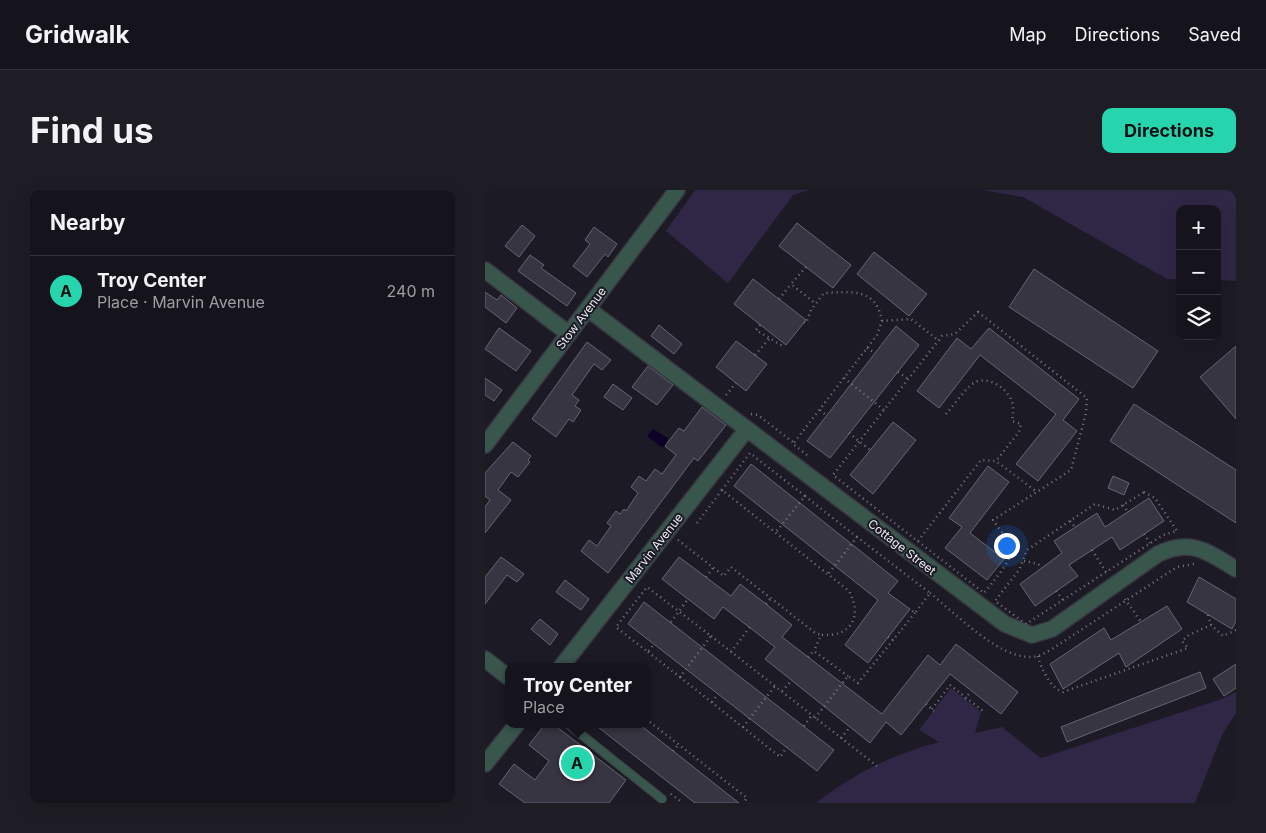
<!DOCTYPE html>
<html lang="en">
<head>
<meta charset="utf-8">
<style>
	:root { --surface:#15141c; --page:#1e1d25; --text:#f1f3f6; --muted:#9d9ea3; --line:#34333b; --accent:#26d5ae }
	body { margin:0; font-family:Inter,sans-serif; background:var(--page); color:var(--text) }
	.controls { position:absolute; right:15px; top:15px; display:grid; overflow:hidden; border-radius:10px; box-shadow:0 5px 20px #0002 }
	.controls button { width:45px; height:45px; display:grid; place-items:center; padding:0; border:0; border-bottom:1px solid var(--line); background:var(--surface); color:var(--text); font:25px sans-serif }
	.you { position:absolute; left:521px; top:355px; width:18px; height:18px; margin:-12px; border:4px solid #fff; border-radius:50%; background:#1a73e8; box-shadow:0 0 0 8px #1a73e833 }
	.badge { display:grid; place-items:center; width:32px; height:32px; border-radius:50%; background:var(--accent); color:#111; font-size:16px; font-weight:700 }
	.pin { position:absolute; translate:-50% -50%; border:2px solid #fff; box-shadow:0 1px 5px #0006 }
	.popup { position:absolute; left:20px; top:473px; width:145px; height:65px; box-sizing:border-box; display:grid; place-content:center; border-radius:10px; background:var(--surface); filter:drop-shadow(0 1px 4px #0005); font-size:16px; white-space:nowrap; color:var(--muted) }
	.popup b { font-size:19px; color:var(--text) }
	.popup::after { content:''; position:absolute; left:50%; top:100%; margin-left:-10px; border:10px solid transparent; border-top-color:var(--surface) }
	.list { margin:0; padding:0; list-style:none }
	h2 { display:flex; justify-content:space-between; align-items:center; height:65px; margin:0; padding:0 20px; font-size:21px }
	h2 small { font-size:16px; font-weight:400; color:var(--muted) }
	.list li { display:grid; grid-template-columns:32px 1fr auto; gap:15px; align-items:center; box-sizing:border-box; height:70px; padding:0 20px; border-top:1px solid var(--line) }
	.list b { display:block; font-size:19px; white-space:nowrap }
	.list p { margin:0; font-size:16px; white-space:nowrap; color:var(--muted) }
	.list em { font-size:16px; font-style:normal; color:var(--muted) }
	.icon { flex:none; width:28px; height:28px; fill:none; stroke:currentColor; stroke-width:2; stroke-linecap:round; stroke-linejoin:round }
	.map { position:relative; flex:none; width:751px; height:613px; overflow:hidden; border-radius:10px }
	header { display:flex; align-items:center; gap:30px; box-sizing:border-box; height:70px; padding:0 25px; background:var(--surface); border-bottom:1px solid var(--line) }
	header strong { font-size:24px }
	nav { display:flex; gap:28px; margin-inline-start:auto; font-size:18px }
	.intro { display:flex; align-items:center; justify-content:space-between; box-sizing:border-box; height:120px; padding:0 30px }
	h1 { margin:0; font-size:35px }
	.button { padding:12px 22px; border-radius:10px; background:var(--accent); color:#111; font-size:18px; font-weight:700 }
	main { display:flex; gap:30px; padding:0 30px }
	aside { flex:1; background:var(--surface); border-radius:10px; box-shadow:0 5px 20px #0002 }
	.map>svg:first-child { display:block }
</style>
</head>
<body>
<header>
<strong>Gridwalk</strong>
<nav><a>Map</a><a>Directions</a><a>Saved</a></nav>
</header>
<div class="intro"><h1>Find us</h1><a class="button">Directions</a></div>
<main>
<aside>
<h2>Nearby<small></small></h2>
<ul class="list">
<li><span class="badge">A</span><div><b>Troy Center</b><p>Place · Marvin Avenue</p></div><em>240 m</em></li>
</ul>
</aside>
<div class="map">
<svg width="751" height="613" viewBox="0 0 751 613">
	<rect width="100%" height="100%" fill="#1c1a25"/>
	<!-- green -->
	<path fill="#2f2745" d="M210 0H324L308 5 243 93 181 41Z
		M498 0H751V91L732 90V19H695V89H682L538 7Z
		M466 498 496 522 490 543 517 537 556 568 737 509 751 502V523L737 545 710 613H331C366 585 410 563 454 552L434 540Z"/>
	<!-- water -->
	<path fill="#0f0028" d="M168 239 183 248 180 256 176 257 162 246Z"/>
	<!-- building -->
	<path fill="#373541" stroke="#676572" d="M312 33 366 75 348 98 294 56Z
		M37 35 50 46 34 67 20 56Z
		M109 37 132 54 123 67 120 64 102 87 88 76 105 54 100 50Z
		M389 62 442 104 424 126 372 84Z
		M45 65 59 75 56 78 91 103 82 116 33 81Z
		M549 79 673 161 648 198 524 117Z
		M268 89 321 130 301 155 249 114Z
		M0 102 12 110 16 105 32 118 21 133 0 117Z
		M174 135 197 154 189 164 166 146Z
		M411 136 434 155 345 268 322 251Z
		M14 138 46 161 31 181 0 159Z
		M504 138 594 209 578 230 592 241 553 291 531 274 571 224 495 165 454 218 432 201 472 148 486 159Z
		M251 151 282 174 261 201 231 177Z
		M102 152 126 170 117 180 109 174 87 205 94 210 90 216 96 220 88 232 84 229 71 247 47 229Z
		M751 156V229L715 187Z
		M163 176 188 195 172 215 147 197Z
		M0 188 17 200 9 211 0 205Z
		M128 194 147 208 138 220 119 207Z
		M649 214 751 280V333L625 251Z
		M217 217 241 235 213 271 209 268 123 383 96 361 104 350 112 356 126 336 122 333 131 321 135 324 139 319 141 321 153 303 146 297 154 286 161 291 170 279 177 284 191 265 180 256 194 238 199 241Z
		M408 232 431 250 388 304 365 285Z
		M28 252 46 266 43 270 45 272 33 287 26 282 13 300 26 310 0 343V317L5 310 0 306V283Z
		M266 274 413 391 403 403 425 419 383 473 360 455 393 410 249 296Z
		M503 276 524 292 485 343 519 369 502 390 460 358 477 337 464 328Z
		M628 286 644 293 639 305 623 298Z
		M664 308 679 331 635 360 627 347 584 375 593 386 550 416 535 394 577 363 569 351 612 323 620 337Z
		M16 367 39 384 32 392 22 385 0 414V387Z
		M194 367 246 406 255 394 281 414 307 435 297 447 397 524 443 465 455 475 471 454 533 502 516 524 465 484 416 545 401 532 385 553 280 469 290 457 238 417 229 429 177 389Z
		M714 387 751 409V431L747 439 702 412Z
		M80 390 104 409 96 420 71 402Z
		M159 412 349 560 332 581 143 434Z
		M682 416 697 439 641 477 634 463 578 499 565 474 619 438 626 450Z
		M55 429 73 444 65 455 46 439Z
		M751 474V498L739 506 728 489Z
		M715 482 721 498 582 552 576 537Z
		M60 534H68L141 590 124 613H40L14 594 29 574 50 590 64 571 44 555Z
		M109 534H154L254 613H210Z"/>
	<g fill="none" stroke-linecap="round" stroke-linejoin="round">
		<defs>
			<path id="lane" d="M83 534 177 609"/>
			<path id="street" d="M0 80 84 144
				M103 119 520 434 547 445 567 439 673 364C706 348 723 362 751 379
				M0 255 192 0
				M0 469 23 487
				M76 477 262 239
				M0 574 32 534"/>
		</defs>
		<!-- lane casing -->
		<use href="#lane" stroke="#393742" stroke-width="10"/>
		<!-- street casing -->
		<use href="#street" stroke="#393742" stroke-width="18"/>
		<!-- path -->
		<path stroke="#797780" stroke-width="2.5" stroke-dasharray="1 4" stroke-linecap="butt" d="M321 77 306 94 331 114
			M294 109 306 94
			M493 122 602 208 601 223 586 280 508 330C514 339 525 350 526 360 527 371 506 394 499 403L348 285 457 146 470 144Z
			M319 132 321 133 326 120 339 103C366 102 391 97 397 131
			M275 135 271 140 299 157
			M382 158 390 163
			M270 165 284 149
			M413 182 423 189
			M359 188 399 220
			M241 205 251 193
			M335 220 341 225
			M266 224 273 225 309 253
			M461 224C469 215 477 203 486 195 500 183 522 197 527 212 529 218 528 224 527 231L536 234 534 242 511 271
			M364 243 385 260
			M322 265 308 254 392 145 397 131 426 129 453 150
			M237 300 265 263 320 306 291 342
			M659 302 670 308 692 341 678 345 541 434 510 411 534 380 542 360 610 314 630 320Z
			M320 306 372 347
			M638 315 643 322
			M585 331 590 337
			M212 333 237 300 364 401C378 427 366 447 336 445L329 461
			M659 344 665 353
			M193 350 239 386 246 377 329 442 336 445
			M433 351 496 270 511 271 552 302
			M607 360 621 382
			M539 371 553 374 557 378
			M344 383 372 347 445 403 430 423 425 419
			M221 387 228 378
			M571 401 578 410
			M445 403C470 423 513 468 546 467 554 467 560 463 567 459L692 377 709 374
			M640 409 656 432
			M281 414 286 408
			M723 425 726 435
			M186 432 203 409
			M226 446 392 576
			M403 447 408 450
			M163 462 195 487 226 446 162 397 131 437 163 462 169 454
			M246 462 265 437
			M553 466C555 477 566 499 578 502L703 458 697 451 704 445 726 435 738 446 751 440
			M323 467 329 461 363 486
			M195 487 295 567 302 557
			M297 501 307 490
			M480 509 486 501
			M227 512 233 504
			M441 514 449 521
			M447 519 465 495 498 521
			M330 528 363 486 373 493 430 423
			M161 529 262 608 258 613
			M319 536 327 525
			M258 537 290 496
			M356 548 365 537
			M188 561 193 555
			M186 604 198 613"/>
		<!-- lane -->
		<use href="#lane" stroke="#39564d" stroke-width="8"/>
		<!-- street -->
		<use href="#street" stroke="#39564d" stroke-width="15"/>
	</g>
	<g text-anchor="middle" dominant-baseline="central" stroke-width="4" stroke-linejoin="round" paint-order="stroke">
		<!-- street labels -->
		<g font-size="12" fill="#ebeaf1" stroke="#1c1a25">
			<text transform="translate(96 128) rotate(-53)">Stow Avenue</text>
			<text transform="translate(417 357) rotate(38)">Cottage Street</text>
			<text transform="translate(169 358) rotate(-52)">Marvin Avenue</text>
		</g>
	</g>
</svg>
<div class="controls">
<button>+</button>
<button>−</button>
<button><svg class="icon" aria-label="layers" viewBox="0 0 24 24"><path d="M12 4l9 5-9 5-9-5zM3 14l9 5 9-5"/></svg></button>
</div>
<div class="you"></div>
<div class="pin badge" style="left:92px;top:573px">A</div>
<div class="popup"><b>Troy Center</b>Place</div>
</div>
</main>
</body>
</html>
